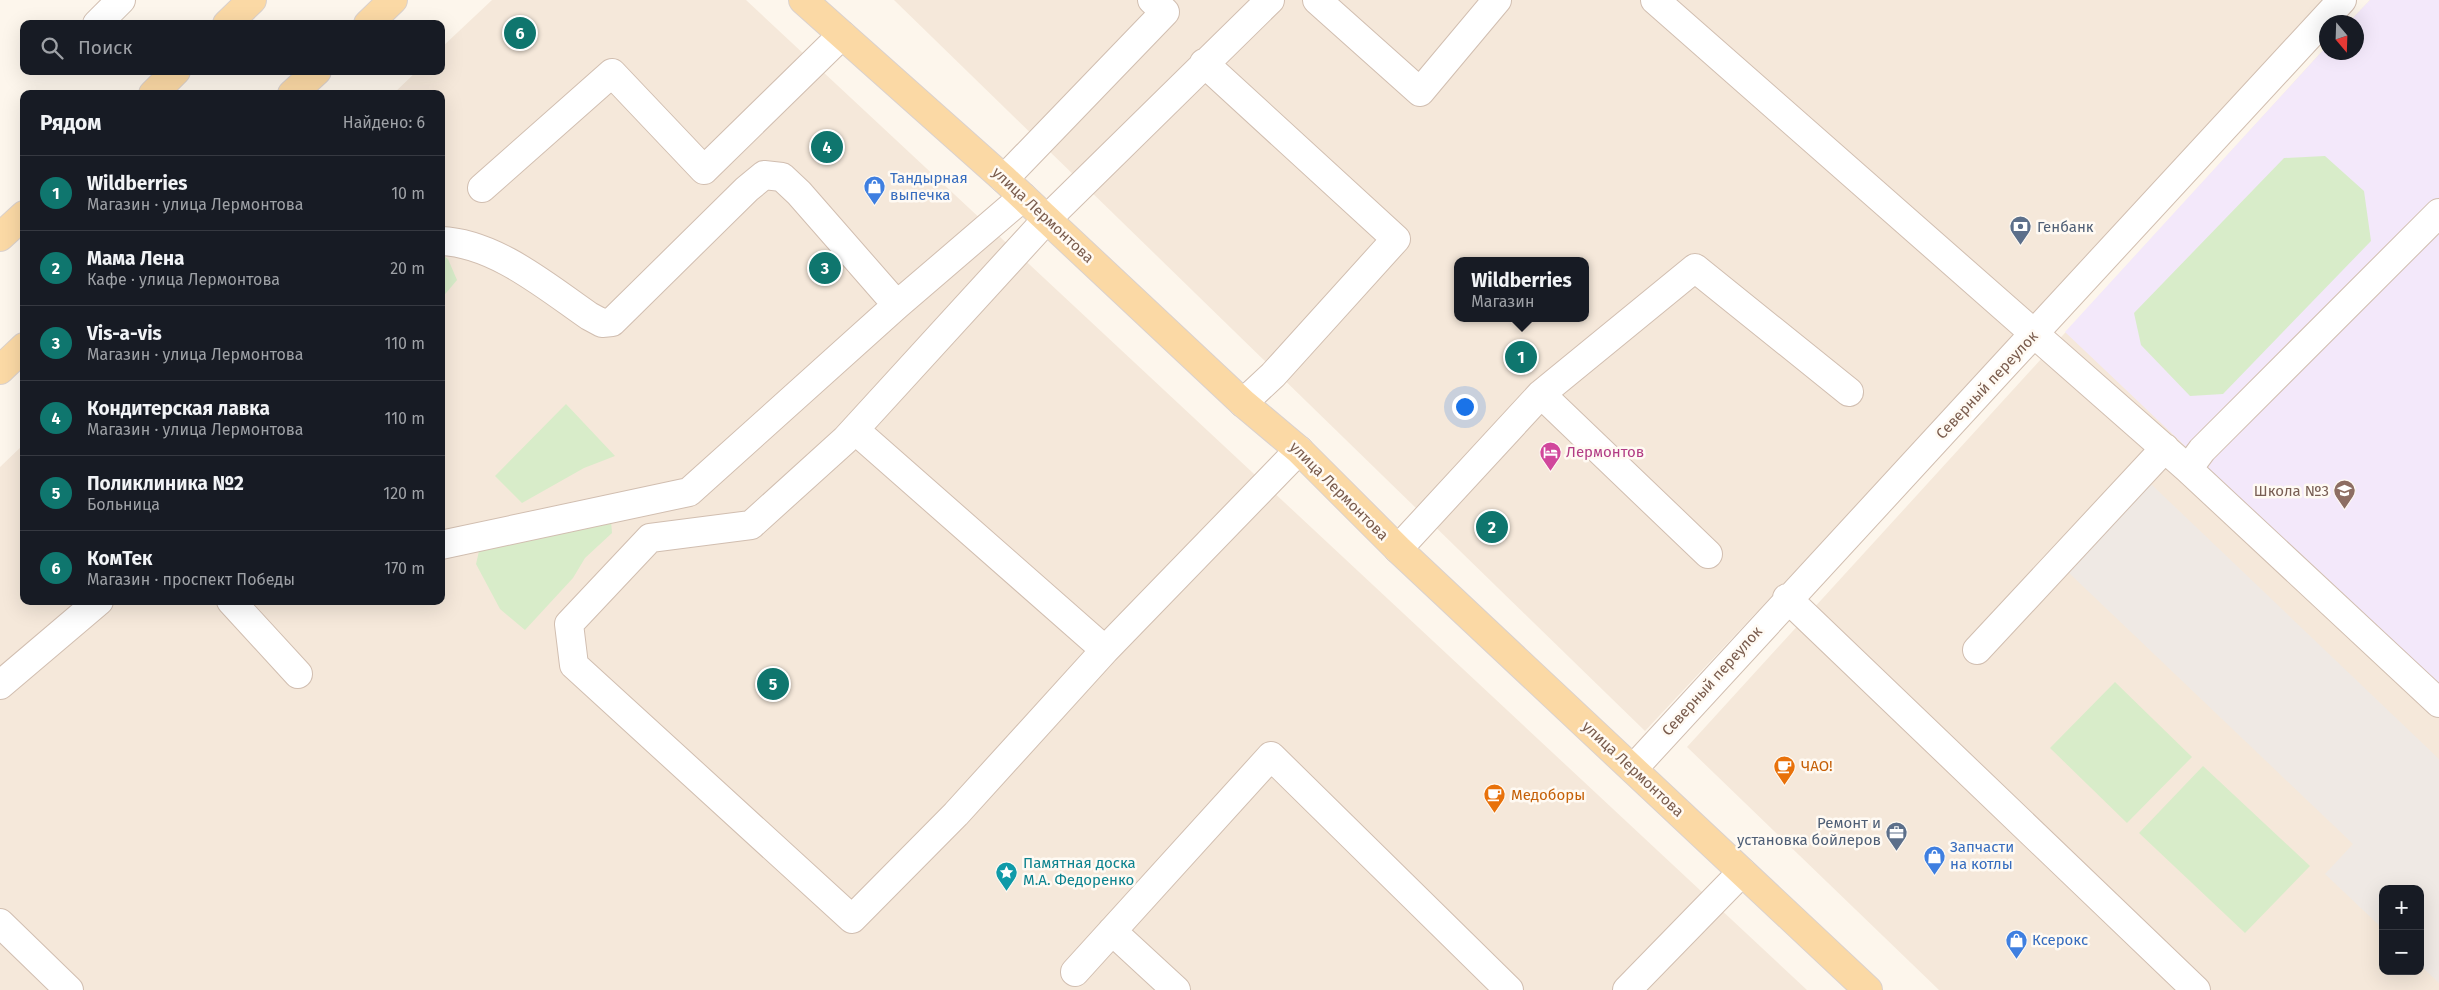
<!DOCTYPE html>
<html lang="ru">
<head>
<meta charset="utf-8">
<style>
	:root { --surface:#171b24; --page:#20242c; --text:#f1f3f6; --muted:#9ea1a6; --line:#363941; --accent:#0f766e }
	body { margin:0; font-family:"Fira Sans",sans-serif; background:var(--page); color:var(--text) }
	.controls { position:absolute; right:15px; bottom:15px; display:grid; overflow:hidden; border-radius:10px; box-shadow:0 5px 20px #0002 }
	.controls button { width:45px; height:45px; display:grid; place-items:center; padding:0; border:0; border-bottom:1px solid var(--line); background:var(--surface); color:var(--text); font:25px sans-serif }
	.compass { position:absolute; left:2319px; top:15px; width:45px; height:45px; border-radius:50%; background:var(--surface); box-shadow:0 5px 20px #0002; rotate:161deg }
	.you { position:absolute; left:1464px; top:406px; width:18px; height:18px; margin:-12px; border:4px solid #fff; border-radius:50%; background:#1a73e8; box-shadow:0 0 0 8px #1a73e833 }
	.badge { display:grid; place-items:center; width:32px; height:32px; border-radius:50%; background:var(--accent); color:#fff; font-size:16px; font-weight:700 }
	.pin { position:absolute; translate:-50% -50%; border:2px solid #fff; box-shadow:0 1px 5px #0006 }
	.popup { position:absolute; left:1454px; top:257px; width:135px; height:65px; box-sizing:border-box; display:grid; place-content:center; border-radius:10px; background:var(--surface); filter:drop-shadow(0 1px 4px #0005); font-size:16px; white-space:nowrap; color:var(--muted) }
	.popup b { font-size:19px; color:var(--text) }
	.popup::after { content:''; position:absolute; left:50%; top:100%; margin-left:-10px; border:10px solid transparent; border-top-color:var(--surface) }
	.list { margin:0; padding:0; list-style:none }
	h2 { display:flex; justify-content:space-between; align-items:center; height:65px; margin:0; padding:0 20px; font-size:21px }
	h2 small { font-size:16px; font-weight:400; color:var(--muted) }
	.list li { display:grid; grid-template-columns:32px 1fr auto; gap:15px; align-items:center; box-sizing:border-box; height:75px; padding:0 20px; border-top:1px solid var(--line) }
	.list b { display:block; font-size:19px; white-space:nowrap }
	.list p { margin:0; font-size:16px; white-space:nowrap; color:var(--muted) }
	.list em { font-size:16px; font-style:normal; color:var(--muted) }
	.icon { flex:none; width:28px; height:28px; fill:none; stroke:currentColor; stroke-width:2; stroke-linecap:round; stroke-linejoin:round }
	.map { position:relative; flex:none; width:2439px; height:990px; overflow:hidden }
	.search { position:absolute; background:var(--surface); box-shadow:0 5px 20px #0002; left:20px; top:20px; width:425px; height:55px; display:flex; align-items:center; gap:12px; box-sizing:border-box; padding:0 18px; border-radius:10px; color:var(--muted); font-size:19px }
	.panel { position:absolute; background:var(--surface); box-shadow:0 5px 20px #0002; left:20px; top:90px; width:425px; height:515px; border-radius:10px }
	.map>svg:first-child { display:block }
</style>
</head>
<body>
<div class="map">
<svg width="2439" height="990" viewBox="0 0 2439 990">
	<rect width="100%" height="100%" fill="#fdf6ec"/>
	<!-- residential -->
	<path fill="#f5e8da" fill-rule="evenodd" d="M492 0H746L1807 990H0V467L24 444V601H441V94H393L417 71H441V48Z
		M894 0H2327L2259 77 1645 731ZM1457 261H1585V318H1457Z
		M2370 0H2439V990H1939L1687 747 2326 47V52H2356V22H2349ZM2383 889H2420V971H2383Z"/>
	<!-- industrial -->
	<path fill="#efe9e4" d="M2151 484 2439 759V983L2420 965V889H2383V929L2325 874 2353 844 2068 572Z"/>
	<!-- education -->
	<path fill="#f3e8fa" d="M2370 0H2439V687L2065 332 2326 47V52H2356V22H2349Z"/>
	<!-- green -->
	<path fill="#d8ecc9" d="M2325 156 2364 191 2371 241 2223 394 2190 396 2141 345 2134 313 2284 158Z
		M441 254 448 259 457 280 441 299Z
		M566 404 615 456 584 468 522 503 495 476Z
		M611 521 612 533 585 558 573 578 525 630 500 609 476 564 480 547Z
		M2115 682 2192 757 2127 823 2050 748Z
		M2203 766 2310 866 2245 933 2139 833Z"/>
	<g fill="none" stroke-linecap="round" stroke-linejoin="round">
		<defs>
			<path id="minor" d="M1270 0 1047 219 845 440 751 525 650 538 569 624 574 665 852 919 956 814 1105 650 1299 450
				M1317 0 1420 92 1497 0
				M1655 0 2188 469 2439 703
				M97 24 121 0
				M1204 63 1396 239 1273 375 1243 403
				M1004 179 1165 12 1152 0
				M482 188 612 73 704 170 842 35
				M441 241C495 243 547 287 589 316L602 323 612 322 747 189 764 175 782 177 799 193 897 305
				M1541 394 1708 554
				M855 430 1105 650
				M2188 469 2202 450 2439 213
				M441 545 689 492 897 305 1023 197
				M1398 549 1541 394 1695 268 1849 392
				M1787 598 2196 990
				M231 601 298 674
				M1977 650 2165 448
				M0 685 99 601
				M1633 769C1868 511 2106 257 2342 0
				M0 923 69 990
				M1112 931 1176 990
				M1075 972 1271 756 1509 990
				M1627 990 1742 872"/>
			<path id="major" d="M803 0 1004 179 1243 403 1299 450 1398 549 1868 990
				M227 24 252 0
				M368 24 393 0
				M153 94 176 71
				M292 94 317 71
				M0 237 24 215
				M0 370 24 347"/>
		</defs>
		<!-- minor casing -->
		<use href="#minor" stroke="#d1beb0" stroke-width="30"/>
		<!-- major casing -->
		<use href="#major" stroke="#dad1cd" stroke-width="30"/>
		<!-- minor -->
		<use href="#minor" stroke="#fff" stroke-width="28"/>
		<!-- major -->
		<use href="#major" stroke="#fbd9a5" stroke-width="28"/>
	</g>
	<!-- icons -->
	<defs>
		<symbol id="shop-pin" viewBox="-11 -11 22 30"><path d="M0 17L-7.5 6A9.5 9.5 0 1 1 7.5 6Z" fill="#3f7fe0" stroke="#fffaf3"/><path d="M-5-2.5h2.3a2.7 3.5 0 0 1 5.4 0H5L5.5 6h-11ZM-1.5-2.5h3a1.5 2.3 0 0 0-3 0Z" fill="#fff"/></symbol>
		<symbol id="bank-pin" viewBox="-11 -11 22 30"><path d="M0 17L-7.5 6A9.5 9.5 0 1 1 7.5 6Z" fill="#5c6f8a" stroke="#fffaf3"/><path d="M-6-4H6V4H-6ZM0-2.3a2.3 2.3 0 1 0 0 4.6a2.3 2.3 0 1 0 0-4.6Z" fill="#fff"/></symbol>
		<symbol id="hotel-pin" viewBox="-11 -11 22 30"><path d="M0 17L-7.5 6A9.5 9.5 0 1 1 7.5 6Z" fill="#d1479c" stroke="#fffaf3"/><path d="M-6-4.5h1.5V1H6V5H4.5V3h-9V5H-6ZM-4 0a1.8 1.8 0 1 1 3.6 0ZM.5 0V-2.5h3Q6-2.5 6 0Z" fill="#fff"/></symbol>
		<symbol id="school-pin" viewBox="-11 -11 22 30"><path d="M0 17L-7.5 6A9.5 9.5 0 1 1 7.5 6Z" fill="#8d6e63" stroke="#fffaf3"/><path d="M0-5L7-2L0 1L-7-2ZM-4 1L0 2.5L4 1V4Q0 6-4 4Z" fill="#fff"/></symbol>
		<symbol id="cafe-pin" viewBox="-11 -11 22 30"><path d="M0 17L-7.5 6A9.5 9.5 0 1 1 7.5 6Z" fill="#e8710a" stroke="#fffaf3"/><path d="M-5.5-4.5H6V0H3Q3 3.5 0 3.5H-2.5Q-5.5 3.5-5.5 0ZM3-3.2v2h1.7v-2ZM-6 4.5H4V6H-6Z" fill="#fff"/></symbol>
		<symbol id="office-pin" viewBox="-11 -11 22 30"><path d="M0 17L-7.5 6A9.5 9.5 0 1 1 7.5 6Z" fill="#5c6f8a" stroke="#fffaf3"/><path d="M-6-3h4V-5.5h4V-3h4V5H-6ZM-1-4.5V-3h2v-1.5ZM-6 0V1H6V0Z" fill="#fff"/></symbol>
		<symbol id="sight-pin" viewBox="-11 -11 22 30"><path d="M0 17L-7.5 6A9.5 9.5 0 1 1 7.5 6Z" fill="#0f9aa8" stroke="#fffaf3"/><path d="M0-6L1.8-2.2L6-1.7L2.9 1.2L3.7 5.4L0 3.3L-3.7 5.4L-2.9 1.2L-6-1.7L-1.8-2.2Z" fill="#fff"/></symbol>
	</defs>
	<g fill-rule="evenodd">
		<use href="#shop-pin" x="862" y="174" width="25" height="34"/>
		<use href="#bank-pin" x="2008" y="214" width="25" height="34"/>
		<use href="#hotel-pin" x="1538" y="440" width="25" height="34"/>
		<use href="#school-pin" x="2332" y="478" width="25" height="34"/>
		<use href="#cafe-pin" x="1772" y="754" width="25" height="34"/>
		<use href="#cafe-pin" x="1482" y="782" width="25" height="34"/>
		<use href="#office-pin" x="1884" y="820" width="25" height="34"/>
		<use href="#shop-pin" x="1922" y="844" width="25" height="34"/>
		<use href="#sight-pin" x="994" y="860" width="25" height="34"/>
		<use href="#shop-pin" x="2004" y="928" width="25" height="34"/>
	</g>
	<g text-anchor="middle" dominant-baseline="central" stroke-width="5" stroke-linejoin="round" paint-order="stroke">
		<!-- shop labels -->
		<g font-size="15" fill="#366cbe" stroke="#fffaf3" text-anchor="start">
			<text x="890" y="178">Тандырная<tspan x="890" dy="17">выпечка</tspan></text>
			<text x="1950" y="847">Запчасти<tspan x="1950" dy="17">на котлы</tspan></text>
			<text x="2032" y="940">Ксерокс</text>
		</g>
		<!-- street labels -->
		<g font-size="15" fill="#7a5c4d" stroke="#fffaf3">
			<text transform="translate(1043 215) rotate(43)">улица Лермонтова</text>
			<text transform="translate(1987 385) rotate(-47)">Северный переулок</text>
			<text transform="translate(1339 491) rotate(45)">улица Лермонтова</text>
			<text transform="translate(1712 681) rotate(-48)">Северный переулок</text>
			<text transform="translate(1633 769) rotate(43)">улица Лермонтова</text>
		</g>
		<!-- service labels -->
		<g font-size="15" fill="#4e5e75" stroke="#fffaf3" text-anchor="start">
			<text x="2037" y="227">Генбанк</text>
			<text x="1881" y="823" text-anchor="end">Ремонт и<tspan x="1881" dy="17">установка бойлеров</tspan></text>
		</g>
		<!-- hotel labels -->
		<g font-size="15" fill="#b23c85" stroke="#fffaf3" text-anchor="start">
			<text x="1566" y="452">Лермонтов</text>
		</g>
		<!-- education labels -->
		<g font-size="15" fill="#785e54" stroke="#fffaf3" text-anchor="end">
			<text x="2329" y="491">Школа №3</text>
		</g>
		<!-- food labels -->
		<g font-size="15" fill="#c56008" stroke="#fffaf3" text-anchor="start">
			<text x="1801" y="766">ЧАО!</text>
			<text x="1511" y="795">Медоборы</text>
		</g>
		<!-- culture labels -->
		<g font-size="15" fill="#0d838f" stroke="#fffaf3" text-anchor="start">
			<text x="1023" y="863">Памятная доска<tspan x="1023" dy="17">М.А. Федоренко</tspan></text>
		</g>
	</g>
</svg>
<div class="controls">
<button>+</button>
<button>−</button>
</div>
<svg class="compass" viewBox="-18 -18 36 36"><path d="M0-13l5 13h-10z" fill="#e53935"/><path d="M0 13l5-13h-10z" fill="#9ea1a6"/></svg>
<div class="you"></div>
<div class="pin badge" style="left:1521px;top:357px">1</div>
<div class="popup"><b>Wildberries</b>Магазин</div>
<div class="pin badge" style="left:1492px;top:527px">2</div>
<div class="pin badge" style="left:825px;top:268px">3</div>
<div class="pin badge" style="left:827px;top:147px">4</div>
<div class="pin badge" style="left:773px;top:684px">5</div>
<div class="pin badge" style="left:520px;top:33px">6</div>
<div class="search"><svg class="icon" aria-label="search" viewBox="0 0 24 24"><circle cx="10" cy="10" r="6"/><path d="M15 15l6 6"/></svg>Поиск</div>
<section class="panel">
<h2>Рядом<small>Найдено: 6</small></h2>
<ul class="list">
<li><span class="badge">1</span><div><b>Wildberries</b><p>Магазин · улица Лермонтова</p></div><em>10 m</em></li>
<li><span class="badge">2</span><div><b>Мама Лена</b><p>Кафе · улица Лермонтова</p></div><em>20 m</em></li>
<li><span class="badge">3</span><div><b>Vis-a-vis</b><p>Магазин · улица Лермонтова</p></div><em>110 m</em></li>
<li><span class="badge">4</span><div><b>Кондитерская лавка</b><p>Магазин · улица Лермонтова</p></div><em>110 m</em></li>
<li><span class="badge">5</span><div><b>Поликлиника №2</b><p>Больница</p></div><em>120 m</em></li>
<li><span class="badge">6</span><div><b>КомТек</b><p>Магазин · проспект Победы</p></div><em>170 m</em></li>
</ul>
</section>
</div>
</body>
</html>
